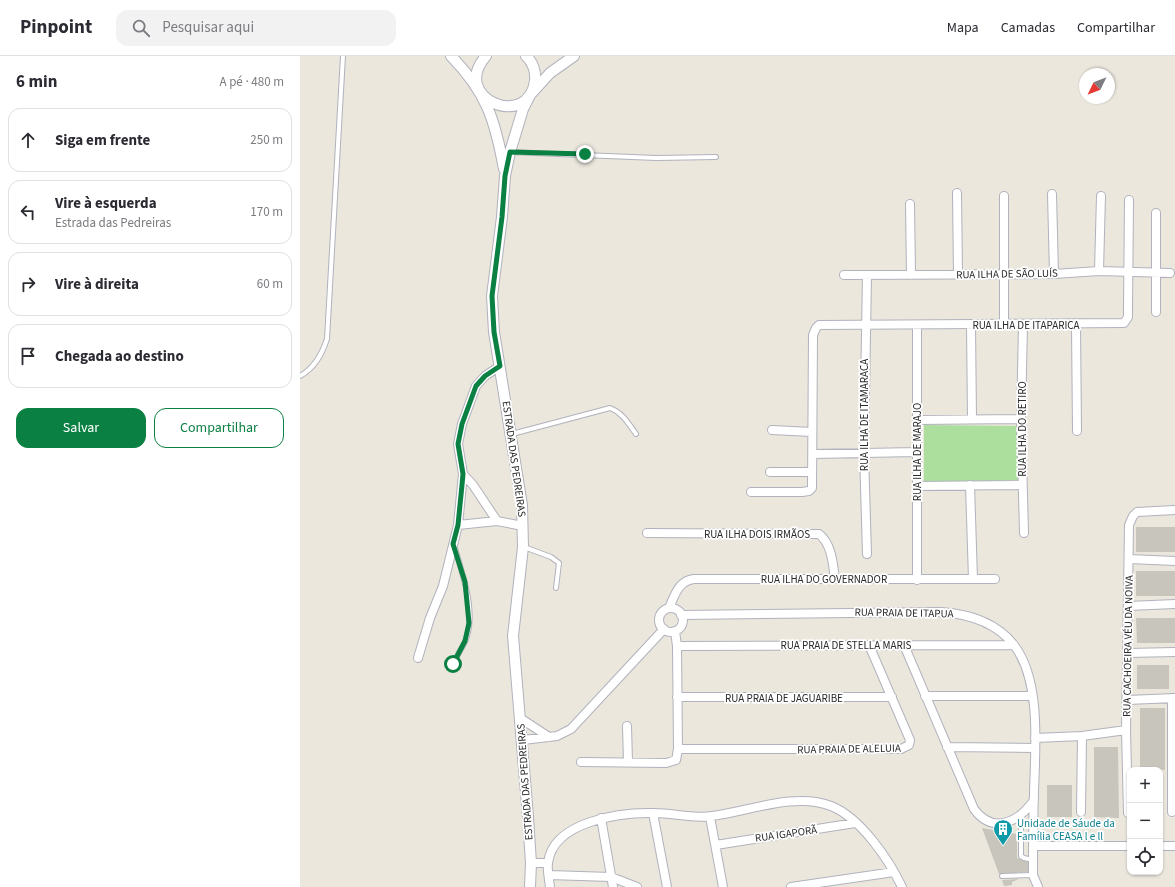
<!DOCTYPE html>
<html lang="pt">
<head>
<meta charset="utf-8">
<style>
	:root { --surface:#fff; --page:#f2f2f3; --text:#2b2b33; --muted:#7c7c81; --line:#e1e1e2; --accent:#0b8043 }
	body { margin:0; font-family:"Source Sans 3",sans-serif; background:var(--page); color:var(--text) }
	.controls { position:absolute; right:12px; bottom:12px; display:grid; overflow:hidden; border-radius:8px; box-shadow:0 1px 3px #0004 }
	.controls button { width:36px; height:36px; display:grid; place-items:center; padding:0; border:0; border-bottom:1px solid var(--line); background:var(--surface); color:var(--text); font:20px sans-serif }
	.compass { position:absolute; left:779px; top:12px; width:36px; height:36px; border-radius:50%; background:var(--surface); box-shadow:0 1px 3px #0004; rotate:227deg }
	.stop { position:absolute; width:12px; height:12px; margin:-9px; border:3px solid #0b8043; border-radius:50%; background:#fff }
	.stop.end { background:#0b8043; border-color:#fff; box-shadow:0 1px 4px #0008 }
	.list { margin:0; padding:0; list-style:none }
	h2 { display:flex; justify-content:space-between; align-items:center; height:52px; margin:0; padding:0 16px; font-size:17px }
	h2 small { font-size:13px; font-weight:400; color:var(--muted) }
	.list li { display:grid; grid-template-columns:26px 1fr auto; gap:12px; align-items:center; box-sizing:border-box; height:64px; margin:0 8px 8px; padding:0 8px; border:1px solid var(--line); border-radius:12px }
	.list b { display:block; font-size:15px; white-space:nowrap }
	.list p { margin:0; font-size:13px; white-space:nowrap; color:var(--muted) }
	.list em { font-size:13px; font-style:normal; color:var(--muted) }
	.actions { display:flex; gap:8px; padding:12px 16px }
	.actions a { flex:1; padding:9px 0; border:1px solid var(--accent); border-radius:12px; text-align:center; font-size:14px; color:var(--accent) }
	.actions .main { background:var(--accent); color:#fff }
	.icon { flex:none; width:22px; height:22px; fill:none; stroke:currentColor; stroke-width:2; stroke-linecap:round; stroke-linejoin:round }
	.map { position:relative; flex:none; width:875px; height:831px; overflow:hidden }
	header { display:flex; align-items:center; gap:24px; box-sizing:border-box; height:56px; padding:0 20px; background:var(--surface); border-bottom:1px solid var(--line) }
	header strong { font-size:19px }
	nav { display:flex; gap:22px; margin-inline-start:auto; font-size:14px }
	.search { width:280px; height:36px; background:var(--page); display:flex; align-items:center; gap:10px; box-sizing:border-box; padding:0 14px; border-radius:12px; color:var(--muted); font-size:15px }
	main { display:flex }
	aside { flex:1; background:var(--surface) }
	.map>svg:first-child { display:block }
</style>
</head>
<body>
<header>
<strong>Pinpoint</strong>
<div class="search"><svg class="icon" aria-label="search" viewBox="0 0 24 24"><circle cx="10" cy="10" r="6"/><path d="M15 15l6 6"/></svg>Pesquisar aqui</div>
<nav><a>Mapa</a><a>Camadas</a><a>Compartilhar</a></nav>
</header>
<main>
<aside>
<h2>6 min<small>A pé · 480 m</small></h2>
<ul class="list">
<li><svg class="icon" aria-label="ahead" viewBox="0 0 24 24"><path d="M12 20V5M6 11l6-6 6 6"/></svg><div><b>Siga em frente</b></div><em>250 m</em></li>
<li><svg class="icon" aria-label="left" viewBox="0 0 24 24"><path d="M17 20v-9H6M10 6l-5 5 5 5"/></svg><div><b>Vire à esquerda</b><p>Estrada das Pedreiras</p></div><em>170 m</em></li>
<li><svg class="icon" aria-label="right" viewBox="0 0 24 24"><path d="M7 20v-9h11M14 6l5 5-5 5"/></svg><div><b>Vire à direita</b></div><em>60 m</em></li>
<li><svg class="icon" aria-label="arrive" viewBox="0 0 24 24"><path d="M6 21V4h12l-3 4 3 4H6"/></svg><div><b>Chegada ao destino</b></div></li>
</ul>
<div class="actions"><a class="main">Salvar</a><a>Compartilhar</a></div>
</aside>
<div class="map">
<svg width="875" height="831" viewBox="0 0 875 831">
	<rect width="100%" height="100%" fill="#ebe7dd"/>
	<!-- green -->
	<path fill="#acde9d" d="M624 369 720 370 719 424 624 428Z"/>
	<!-- building -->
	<path fill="#c7c5bc" d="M836 471H875V496H836Z
		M836 515H875V540H836Z
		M836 562H875V587H837Z
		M837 609H869V633H837Z
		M840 652H865V714H840Z
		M794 691H818L819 762 794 761Z
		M747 729H772V761H747Z
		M682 772 717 778V802L728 806V816L699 818Z
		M702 824 719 823 712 826V829L704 830Z"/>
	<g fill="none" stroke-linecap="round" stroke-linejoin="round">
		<defs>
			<path id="service" d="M210 96 356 102 416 101
				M0 320C15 312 22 298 27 283L43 0
				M212 378 310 352C323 357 328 367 336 378
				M224 491 251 501 259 507 256 532
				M153 608C157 600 161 593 165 586 177 557 163 521 155 492
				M721 760V800L724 802 733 804
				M702 820 733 819"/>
			<path id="minor" d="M657 137 658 218
				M752 138 754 218
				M704 140V269
				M610 148 611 219
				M856 157V256
				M799 215 801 140
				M544 219 754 218 799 215 870 217
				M567 219 564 397 567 498
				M617 269V524
				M671 269 672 363
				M723 269 721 363 724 477
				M776 269 777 375
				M617 364 721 363
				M472 374 512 376
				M513 398 616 396
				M470 416H512
				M163 418 173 429 197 465
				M670 429 673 523
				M617 430 722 429
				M451 436H502L509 435 512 432 513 279 516 272 519 269 824 267 828 261V254L829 144
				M158 469 197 465 223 470
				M347 477 519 478C532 488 533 509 535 523
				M829 503 875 505
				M828 550 875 548
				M369 552C375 539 378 525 394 523H695
				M359 564a12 12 0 1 1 24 0a12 12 0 1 1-24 0Z
				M381 559 641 556C669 558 696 566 714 589 742 626 735 693 734 737 733 765 733 792 733 819L738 831
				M604 589 674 753C693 779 719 766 734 744
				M377 590 714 589
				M828 597 875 596
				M118 602 130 562 143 530 158 469 163 418 158 388 162 368 176 330 185 320 200 310
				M625 640H732
				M377 641H592
				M827 644 875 642
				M220 662 249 681
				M327 670 328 706
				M735 682 782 680 826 674
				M223 684 257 680 271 673 364 573
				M647 691 735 692
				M378 693H601L609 689 610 684 569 589
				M281 706 366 707 376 704 378 693 377 590 375 575
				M781 756 782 680
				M872 756V642
				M353 757 367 831
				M828 757 826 674 829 469 833 460 837 456 875 454
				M410 761 423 831
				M301 762 313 831
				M416 789 555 767
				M734 790H830
				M860 790H875
				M231 807H248
				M249 819 311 821 337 831
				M250 831C249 823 247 814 248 807 253 765 321 756 355 757 373 757 394 763 412 760 449 755 496 736 531 750 561 762 589 804 602 831
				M491 831 594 816"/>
			<path id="tertiary" d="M151 0C187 37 195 64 204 113
				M186 0C149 42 228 75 235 25 236 16 233 6 226 0
				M230 831 231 807 228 761 213 580 223 491 222 449 194 276 192 240 202 161 205 120 210 96 223 53 230 39 250 17 274 0"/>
		</defs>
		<!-- service casing -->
		<use href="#service" stroke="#b1b2bd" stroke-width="6"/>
		<!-- minor casing -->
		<use href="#minor" stroke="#b1b2bd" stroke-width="10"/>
		<!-- tertiary casing -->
		<use href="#tertiary" stroke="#b1b2bd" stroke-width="12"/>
		<!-- service -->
		<use href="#service" stroke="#fff" stroke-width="4"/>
		<!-- minor -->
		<use href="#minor" stroke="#fff" stroke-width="8"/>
		<!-- tertiary -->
		<use href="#tertiary" stroke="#fff" stroke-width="10"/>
	</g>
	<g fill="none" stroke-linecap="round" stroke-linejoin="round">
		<!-- route -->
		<path stroke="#0b8043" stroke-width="5" d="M153 608 165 585 169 567 165 526 153 488 158 469 162 429 163 418 158 388 162 368 176 330 185 320 200 310 194 276 192 240 202 161 205 120 210 96 285 98"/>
	</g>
	<!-- icons -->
	<defs>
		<symbol id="building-pin" viewBox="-11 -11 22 30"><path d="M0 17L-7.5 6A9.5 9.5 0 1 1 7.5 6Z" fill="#0f9aa8" stroke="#fff"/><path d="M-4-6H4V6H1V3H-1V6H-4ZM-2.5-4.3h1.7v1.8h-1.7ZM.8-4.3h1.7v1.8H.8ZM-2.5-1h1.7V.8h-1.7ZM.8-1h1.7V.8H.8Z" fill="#fff"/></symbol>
	</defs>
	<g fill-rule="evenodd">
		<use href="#building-pin" x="692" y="762" width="22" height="30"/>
	</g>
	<g text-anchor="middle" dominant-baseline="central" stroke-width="3.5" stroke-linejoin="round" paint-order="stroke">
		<!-- street labels -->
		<g font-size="11" fill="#2a2a2a" stroke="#fff">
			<text transform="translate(707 218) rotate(-1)">RUA ILHA DE SÃO LUÍS</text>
			<text x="726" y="269">RUA ILHA DE ITAPARICA</text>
			<text transform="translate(564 359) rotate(-90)">RUA ILHA DE ITAMARACA</text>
			<text transform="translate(722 373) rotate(-90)">RUA ILHA DO RETIRO</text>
			<text transform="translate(617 396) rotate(-90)">RUA ILHA DE MARAJO</text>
			<text transform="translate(214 403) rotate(82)">ESTRADA DAS PEDREIRAS</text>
			<text x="457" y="478">RUA ILHA DOIS IRMÃOS</text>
			<text x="524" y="523">RUA ILHA DO GOVERNADOR</text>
			<text transform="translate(604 557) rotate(1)">RUA PRAIA DE ITAPUA</text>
			<text x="546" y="589">RUA PRAIA DE STELLA MARIS</text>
			<text transform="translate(828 590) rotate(-89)">RUA CACHOEIRA VÉU DA NOIVA</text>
			<text x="484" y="642">RUA PRAIA DE JAGUARIBE</text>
			<text transform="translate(549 693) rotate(-1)">RUA PRAIA DE ALELUIA</text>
			<text transform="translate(225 726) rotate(-94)">ESTRADA DAS PEDREIRAS</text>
			<text transform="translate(486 778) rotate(-8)">RUA IGAPORÃ</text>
		</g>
		<!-- culture labels -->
		<g font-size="11" fill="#0d838f" stroke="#fff" text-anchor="start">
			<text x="717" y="767">Unidade de Sáude da<tspan x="717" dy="13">Família CEASA l e ll</tspan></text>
		</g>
	</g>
</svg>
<div class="controls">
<button>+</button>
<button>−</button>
<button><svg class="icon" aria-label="locate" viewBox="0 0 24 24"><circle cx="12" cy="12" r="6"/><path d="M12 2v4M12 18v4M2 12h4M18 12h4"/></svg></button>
</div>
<svg class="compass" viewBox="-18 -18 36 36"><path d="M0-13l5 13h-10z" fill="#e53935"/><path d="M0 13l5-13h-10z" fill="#7c7c81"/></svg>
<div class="stop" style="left:153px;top:608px"></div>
<div class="stop end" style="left:285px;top:98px"></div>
</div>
</main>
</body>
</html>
